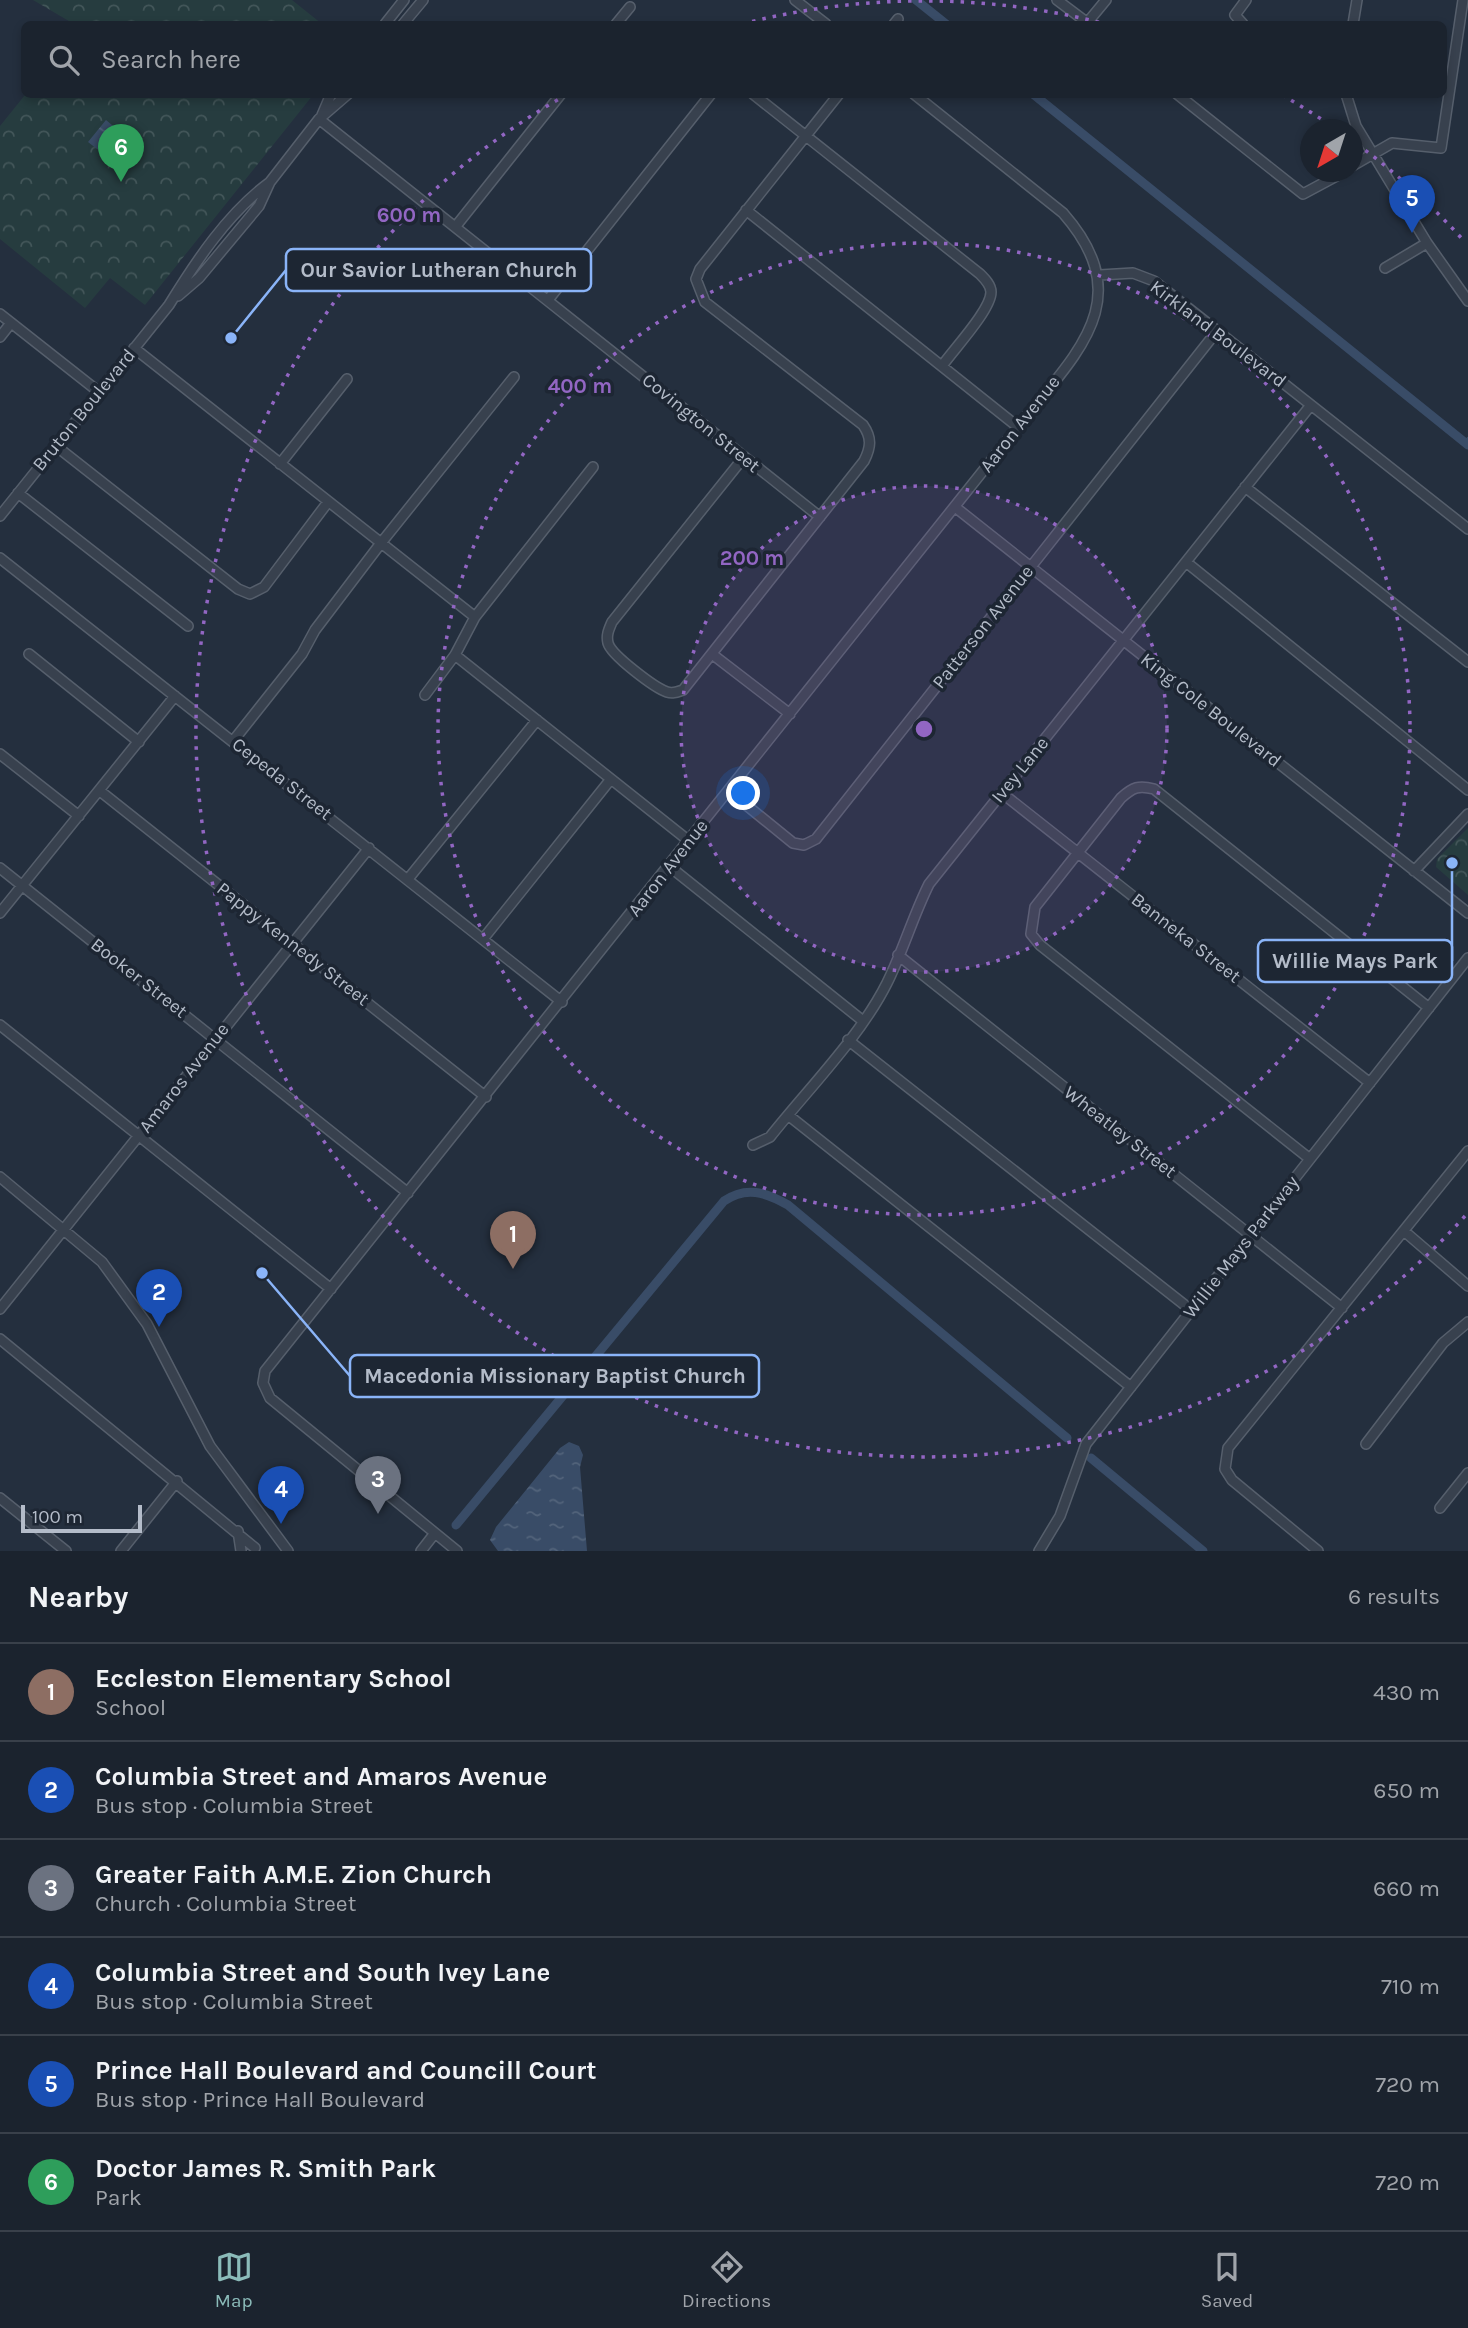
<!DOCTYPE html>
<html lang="en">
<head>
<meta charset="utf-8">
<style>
	:root { --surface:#1b232e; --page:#282f3a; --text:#f1f3f6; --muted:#a0a4aa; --line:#39404a; --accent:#8bbbb9 }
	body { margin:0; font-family:Karla,sans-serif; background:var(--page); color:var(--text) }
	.compass { position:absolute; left:1300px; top:119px; width:63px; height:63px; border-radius:50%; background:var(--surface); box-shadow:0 4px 10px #0003; rotate:219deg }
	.scale { position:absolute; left:21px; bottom:18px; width:121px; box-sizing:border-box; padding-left:7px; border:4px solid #b4bcc9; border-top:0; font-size:19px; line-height:24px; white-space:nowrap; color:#b4bcc9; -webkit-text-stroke:5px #1d2633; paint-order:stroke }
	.you { position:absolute; left:744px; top:794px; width:24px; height:24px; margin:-18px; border:5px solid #fff; border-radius:50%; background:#1a73e8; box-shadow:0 0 0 10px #1a73e833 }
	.badge { display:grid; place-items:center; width:46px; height:46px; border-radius:50%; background:var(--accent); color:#fff; font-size:23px; font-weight:700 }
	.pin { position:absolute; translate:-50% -58px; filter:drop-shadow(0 2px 4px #0008) }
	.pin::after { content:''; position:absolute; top:37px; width:24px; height:21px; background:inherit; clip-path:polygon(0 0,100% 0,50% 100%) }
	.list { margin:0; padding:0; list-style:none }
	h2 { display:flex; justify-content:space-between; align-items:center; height:91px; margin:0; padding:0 28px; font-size:30px }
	h2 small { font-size:23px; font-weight:400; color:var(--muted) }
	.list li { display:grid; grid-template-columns:46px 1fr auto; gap:21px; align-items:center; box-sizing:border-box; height:98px; padding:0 28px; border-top:2px solid var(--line) }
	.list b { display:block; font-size:26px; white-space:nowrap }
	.list p { margin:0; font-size:23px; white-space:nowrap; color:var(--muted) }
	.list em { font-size:23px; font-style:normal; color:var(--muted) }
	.icon { flex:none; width:38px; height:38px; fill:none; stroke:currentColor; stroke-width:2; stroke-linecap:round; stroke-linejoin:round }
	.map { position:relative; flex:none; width:1468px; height:1551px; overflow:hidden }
	.search { position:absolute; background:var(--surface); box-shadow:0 4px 10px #0003; left:21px; right:21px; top:21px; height:77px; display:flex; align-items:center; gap:18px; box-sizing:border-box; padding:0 24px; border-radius:10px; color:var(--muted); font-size:26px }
	.sheet { height:679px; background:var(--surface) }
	nav { display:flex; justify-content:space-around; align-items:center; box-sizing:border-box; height:98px; border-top:2px solid var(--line); background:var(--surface); font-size:19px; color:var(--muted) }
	nav a { display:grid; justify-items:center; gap:4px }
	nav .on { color:var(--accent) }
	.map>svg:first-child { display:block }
</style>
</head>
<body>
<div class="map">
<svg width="1468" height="1551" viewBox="0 0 1468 1551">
	<defs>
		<pattern id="park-crowns" width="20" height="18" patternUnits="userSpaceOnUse" patternTransform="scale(1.75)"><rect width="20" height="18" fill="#263c3f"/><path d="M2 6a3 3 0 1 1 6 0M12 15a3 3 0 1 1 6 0" fill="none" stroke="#435659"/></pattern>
		<pattern id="water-ripples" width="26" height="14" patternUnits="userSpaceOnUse" patternTransform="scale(1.75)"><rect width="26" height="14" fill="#394c67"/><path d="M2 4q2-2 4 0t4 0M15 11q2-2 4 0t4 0" fill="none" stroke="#53647b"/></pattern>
	</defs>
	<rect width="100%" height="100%" fill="#242f3e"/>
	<!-- park -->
	<path fill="url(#park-crowns)" d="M33 0H292L322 24H74Z
		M25 95H313L145 305 110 278 85 308 0 239V126Z
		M1468 828V895L1436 867 1437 859Z"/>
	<!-- water -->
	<path fill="url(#water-ripples)" d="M106 120 119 131 101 152 88 142Z
		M569 1442 579 1446 583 1455 580 1467 587 1551H498L490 1540 496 1527 560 1448Z"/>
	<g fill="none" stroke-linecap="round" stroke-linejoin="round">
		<!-- stream -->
		<path stroke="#394c67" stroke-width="2.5" d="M1465 442 1468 438"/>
		<!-- canal -->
		<path stroke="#394c67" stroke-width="9" d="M916 0 946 24
			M1033 94 1468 445
			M1091 1458 1203 1551
			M456 1525 724 1201C746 1186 765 1192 788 1205L1067 1438"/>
		<defs>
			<path id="minor" d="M795 0 826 24
				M1057 0 1089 24
				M1087 23 1106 0
				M385 24 404 0
				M403 24 423 0
				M616 24 630 7
				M894 24 898 19
				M1243 24 1235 15 1246 0
				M1353 24 1357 0
				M753 94 980 274C985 279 991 285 991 292 991 310 953 350 942 366
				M1177 94 1303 194 1344 172
				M1346 94 1356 126 1427 243 1468 301
				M322 115 331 94
				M319 119 820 517
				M1352 166 1392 143 1441 148 1463 0
				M746 210 1018 427
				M456 226 561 94
				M1385 268 1427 243
				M1100 275 1133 273 1154 281 1468 529
				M178 296 199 278 259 206 270 182 319 119 348 94
				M548 300 711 94
				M0 314 99 392
				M0 337 11 323
				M134 348 475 617
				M56 446 238 589 250 594 264 587 328 502
				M744 457 612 622C609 629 606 635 608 643 611 655 655 688 667 692 673 694 677 692 683 690L864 461C871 447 872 438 863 425L705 302 696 279 700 269 839 94
				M280 464 347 379
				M1245 487 1468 662
				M18 493 188 626
				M955 507 1468 913
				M0 516 169 305C196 261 228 213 270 182
				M0 558 562 1002
				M1186 562 1468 790
				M29 654 139 742
				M712 654 790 714
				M455 655 689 841
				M425 695 455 655 475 617 593 467
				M233 741 302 654 315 630 381 543 514 377
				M0 754 79 816
				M100 791 486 1097
				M729 791 793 843 804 845 816 839 1217 331
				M1002 793 1370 1083
				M669 866 863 1021
				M0 868 408 1193
				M1414 871 1468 814
				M408 879 537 720
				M0 913 175 696
				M483 939 611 779
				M898 955 1342 1308
				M0 1025 331 1289
				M848 1040 1191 1310
				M788 1115 1131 1387
				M753 1145 770 1137C808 1089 860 1037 887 983 903 951 913 916 929 884L1311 405
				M1310 1159 1040 945 1031 934 1035 907 1121 798C1133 787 1139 785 1154 789L1429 1008
				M0 1177 102 1262 147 1324 210 1446 288 1551
				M1404 1231 1468 1286
				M0 1309 369 848
				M0 1339 255 1548
				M1366 1444 1443 1343 1468 1322
				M0 1498 66 1551
				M1440 1508 1468 1473
				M238 1531 241 1551
				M121 1551 177 1481
				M421 1551 435 1533
				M457 1551 270 1398 263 1383 265 1371 1018 427C1075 354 1140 301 1063 213L914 94
				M1039 1551 1060 1516 1086 1444 1468 958
				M1318 1551 1232 1480 1225 1469 1228 1448 1468 1151"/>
		</defs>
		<!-- minor casing -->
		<use href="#minor" stroke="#565f6c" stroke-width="12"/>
		<!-- minor -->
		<use href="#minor" stroke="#38414e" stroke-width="9"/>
	</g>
	<!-- distance rings -->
	<circle cx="924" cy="729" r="243" fill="#9266c3" fill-opacity=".12"/>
	<g fill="none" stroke="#9266c3" stroke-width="3.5" stroke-dasharray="3.5 7">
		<circle cx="924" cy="729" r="243"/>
		<circle cx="924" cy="729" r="486"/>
		<path d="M1465 1216A728 728 0 1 1 566 95M742 24A728 728 0 0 1 1106 24M1282 95A728 728 0 0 1 1336 129M1357 144A728 728 0 0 1 1465 242"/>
	</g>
	<g text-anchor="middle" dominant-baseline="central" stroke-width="7" stroke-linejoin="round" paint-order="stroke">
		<!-- street labels -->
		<g font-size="19" fill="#b4bcc9" stroke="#1d2633">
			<text transform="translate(1218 334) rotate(37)">Kirkland Boulevard</text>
			<text transform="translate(84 410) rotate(-51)">Bruton Boulevard</text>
			<text transform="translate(701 423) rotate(39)">Covington Street</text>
			<text transform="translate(1020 424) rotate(-52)">Aaron Avenue</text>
			<text transform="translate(983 627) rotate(-52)">Patterson Avenue</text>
			<text transform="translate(1211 710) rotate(38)">King Cole Boulevard</text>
			<text transform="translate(1020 770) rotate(-51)">Ivey Lane</text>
			<text transform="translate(282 779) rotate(38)">Cepeda Street</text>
			<text transform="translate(668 868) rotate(-52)">Aaron Avenue</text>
			<text transform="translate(1186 938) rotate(38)">Banneka Street</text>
			<text transform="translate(293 944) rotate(38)">Pappy Kennedy Street</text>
			<text transform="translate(139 978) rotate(38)">Booker Street</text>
			<text transform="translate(184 1078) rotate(-52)">Amaros Avenue</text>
			<text transform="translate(1120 1132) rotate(38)">Wheatley Street</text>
			<text transform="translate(1241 1247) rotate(-52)">Willie Mays Parkway</text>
		</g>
	</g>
	<circle cx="924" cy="729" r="10" fill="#9266c3" stroke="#1d2633" stroke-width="3.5"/>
	<g font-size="21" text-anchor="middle" font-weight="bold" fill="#9266c3" stroke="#1d2633" stroke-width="7" stroke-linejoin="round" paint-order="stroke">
		<text x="409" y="222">600 m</text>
		<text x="580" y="393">400 m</text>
		<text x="752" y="565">200 m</text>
	</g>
	<!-- callouts -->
	<path fill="none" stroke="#8ab4f8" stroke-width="2.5" d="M231 338L286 270M1452 863L1452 961M262 1273L350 1376"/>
	<g fill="#8ab4f8" stroke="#1d2633" stroke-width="2.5">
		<circle cx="231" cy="338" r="7"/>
		<circle cx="1452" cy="863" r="7"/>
		<circle cx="262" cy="1273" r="7"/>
	</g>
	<g fill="#1d2633" stroke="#8ab4f8" stroke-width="2.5">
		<rect x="286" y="249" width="305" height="42" rx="7"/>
		<rect x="1258" y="940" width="194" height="42" rx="7"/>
		<rect x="350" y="1355" width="409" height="42" rx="7"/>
	</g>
	<g font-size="21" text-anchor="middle" font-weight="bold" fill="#b4bcc9">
		<text x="439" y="277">Our Savior Lutheran Church</text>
		<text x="1355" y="968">Willie Mays Park</text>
		<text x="555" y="1383">Macedonia Missionary Baptist Church</text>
	</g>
</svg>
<svg class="compass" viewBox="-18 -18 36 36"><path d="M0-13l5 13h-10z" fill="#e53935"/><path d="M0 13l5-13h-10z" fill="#a0a4aa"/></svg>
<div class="scale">100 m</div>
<div class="you"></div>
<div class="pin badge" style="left:513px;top:1269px;background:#8d6e63">1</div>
<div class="pin badge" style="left:159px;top:1327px;background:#1a4fb4">2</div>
<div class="pin badge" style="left:378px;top:1514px;background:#6b7280">3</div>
<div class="pin badge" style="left:281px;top:1524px;background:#1a4fb4">4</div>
<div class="pin badge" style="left:1412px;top:233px;background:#1a4fb4">5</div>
<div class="pin badge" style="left:121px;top:182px;background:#2e9e5b">6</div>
<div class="search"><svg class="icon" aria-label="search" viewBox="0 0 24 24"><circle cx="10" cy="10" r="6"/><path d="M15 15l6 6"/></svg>Search here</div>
</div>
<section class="sheet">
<h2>Nearby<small>6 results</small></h2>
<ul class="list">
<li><span class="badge" style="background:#8d6e63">1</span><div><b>Eccleston Elementary School</b><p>School</p></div><em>430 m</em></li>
<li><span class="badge" style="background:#1a4fb4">2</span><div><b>Columbia Street and Amaros Avenue</b><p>Bus stop · Columbia Street</p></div><em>650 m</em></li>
<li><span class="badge" style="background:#6b7280">3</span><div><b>Greater Faith A.M.E. Zion Church</b><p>Church · Columbia Street</p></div><em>660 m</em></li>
<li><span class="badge" style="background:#1a4fb4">4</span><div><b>Columbia Street and South Ivey Lane</b><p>Bus stop · Columbia Street</p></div><em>710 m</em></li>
<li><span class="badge" style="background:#1a4fb4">5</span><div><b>Prince Hall Boulevard and Councill Court</b><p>Bus stop · Prince Hall Boulevard</p></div><em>720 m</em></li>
<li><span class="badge" style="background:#2e9e5b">6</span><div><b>Doctor James R. Smith Park</b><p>Park</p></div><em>720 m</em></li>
</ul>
</section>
<nav>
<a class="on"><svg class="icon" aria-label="map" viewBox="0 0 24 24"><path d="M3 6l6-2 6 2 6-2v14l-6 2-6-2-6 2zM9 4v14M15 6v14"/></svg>Map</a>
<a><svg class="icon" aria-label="directions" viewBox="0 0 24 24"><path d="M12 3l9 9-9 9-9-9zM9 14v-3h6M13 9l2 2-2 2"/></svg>Directions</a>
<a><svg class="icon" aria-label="saved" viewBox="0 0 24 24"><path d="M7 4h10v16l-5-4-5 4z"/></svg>Saved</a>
</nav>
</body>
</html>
